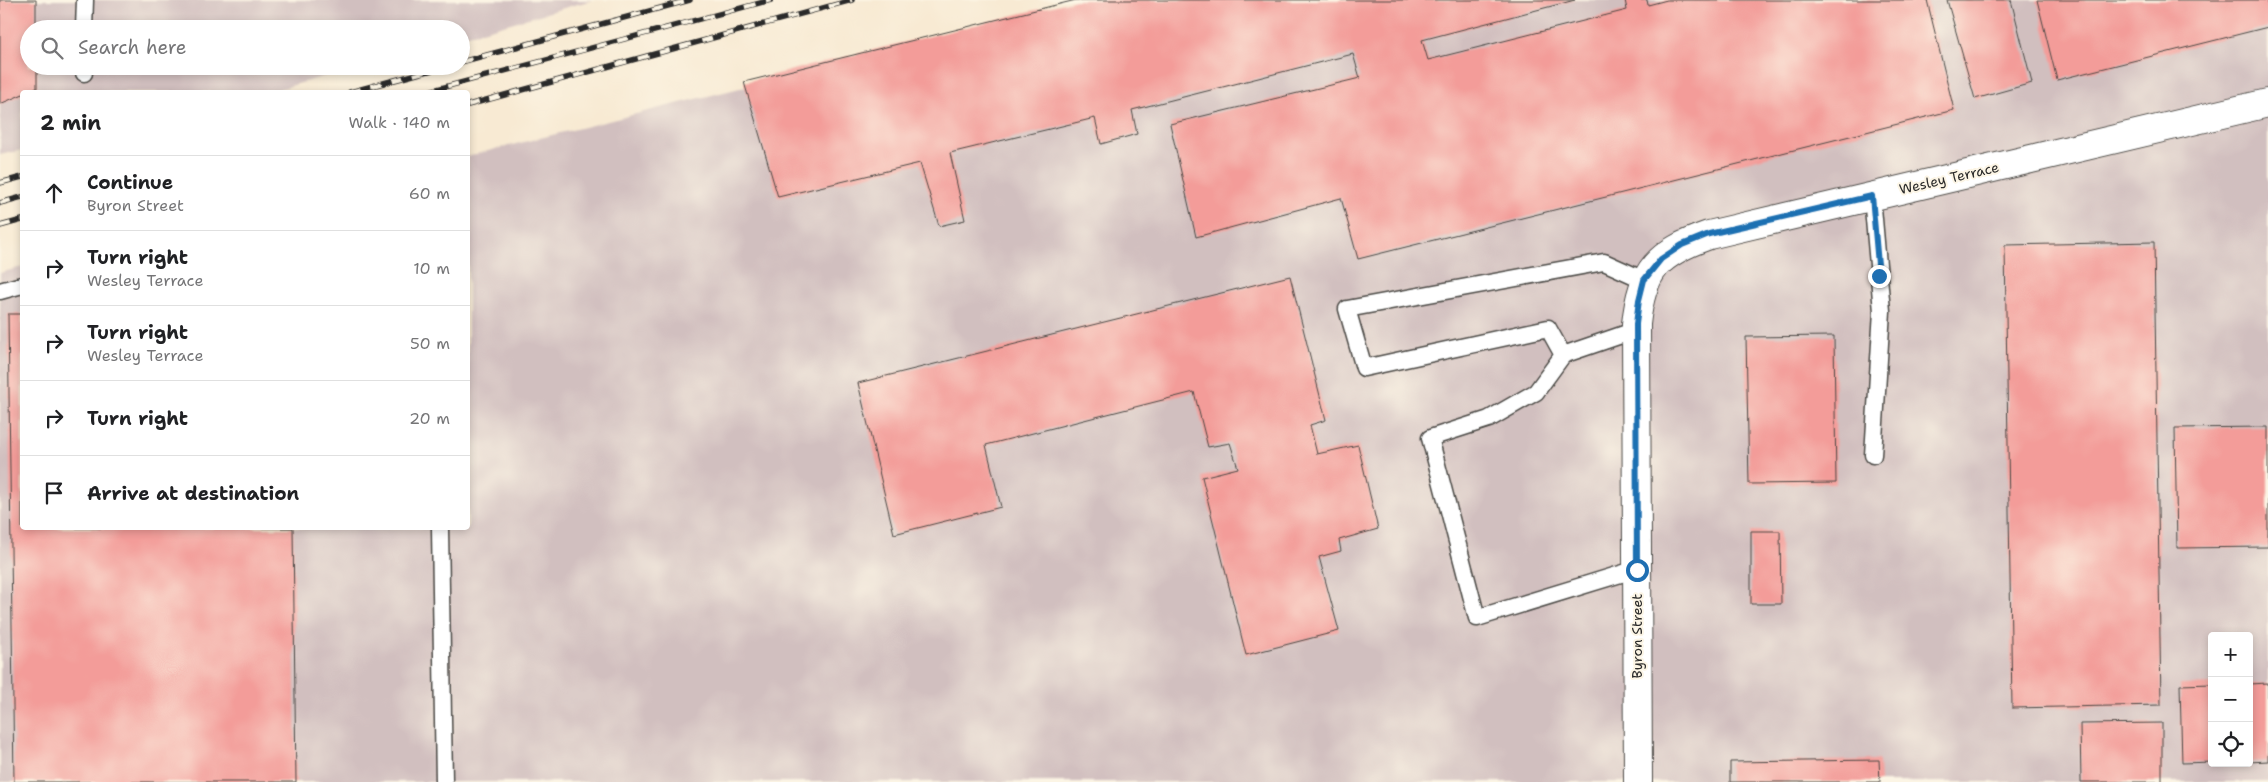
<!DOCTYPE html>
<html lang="en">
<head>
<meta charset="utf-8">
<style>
	:root { --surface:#fff; --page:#f2f2f2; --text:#202124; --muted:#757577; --line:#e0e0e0 }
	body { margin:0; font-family:"Shantell Sans",sans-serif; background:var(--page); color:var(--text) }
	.controls { position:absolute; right:15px; bottom:15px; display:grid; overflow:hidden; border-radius:5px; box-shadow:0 2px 8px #0003 }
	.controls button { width:45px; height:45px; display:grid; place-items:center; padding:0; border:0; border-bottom:1px solid var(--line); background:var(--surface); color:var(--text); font:25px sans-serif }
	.stop { position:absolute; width:15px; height:15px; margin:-11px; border:4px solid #1f6fb2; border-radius:50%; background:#fff }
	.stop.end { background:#1f6fb2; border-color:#fff; box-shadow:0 1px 5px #0008 }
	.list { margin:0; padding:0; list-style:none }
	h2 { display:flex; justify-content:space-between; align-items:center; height:65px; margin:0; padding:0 20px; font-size:21px }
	h2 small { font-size:16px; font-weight:400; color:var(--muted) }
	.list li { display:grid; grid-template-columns:32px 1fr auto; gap:15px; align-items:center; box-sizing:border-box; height:75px; padding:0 20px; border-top:1px solid var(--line) }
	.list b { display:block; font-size:19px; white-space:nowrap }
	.list p { margin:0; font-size:16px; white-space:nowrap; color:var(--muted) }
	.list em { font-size:16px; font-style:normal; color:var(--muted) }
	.icon { flex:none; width:28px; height:28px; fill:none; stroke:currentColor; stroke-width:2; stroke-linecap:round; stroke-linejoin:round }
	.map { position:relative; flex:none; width:2268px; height:782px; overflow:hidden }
	.search { position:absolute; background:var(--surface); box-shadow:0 2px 8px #0003; left:20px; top:20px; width:450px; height:55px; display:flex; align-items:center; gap:12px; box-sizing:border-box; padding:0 18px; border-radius:28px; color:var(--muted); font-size:19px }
	.panel { position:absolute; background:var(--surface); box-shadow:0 2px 8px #0003; left:20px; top:90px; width:450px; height:440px; border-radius:5px }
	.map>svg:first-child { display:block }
</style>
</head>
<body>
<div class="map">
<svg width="2268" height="782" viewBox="0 0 2268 782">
	<rect width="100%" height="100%" fill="#fcf5e5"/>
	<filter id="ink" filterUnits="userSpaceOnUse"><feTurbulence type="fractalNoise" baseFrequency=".02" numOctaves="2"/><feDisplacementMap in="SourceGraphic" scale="10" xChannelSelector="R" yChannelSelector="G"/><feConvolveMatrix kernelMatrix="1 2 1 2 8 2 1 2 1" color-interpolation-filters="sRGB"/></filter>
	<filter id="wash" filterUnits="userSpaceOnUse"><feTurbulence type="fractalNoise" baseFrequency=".0096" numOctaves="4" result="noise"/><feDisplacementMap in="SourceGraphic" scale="20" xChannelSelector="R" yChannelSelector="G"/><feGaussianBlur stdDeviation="1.12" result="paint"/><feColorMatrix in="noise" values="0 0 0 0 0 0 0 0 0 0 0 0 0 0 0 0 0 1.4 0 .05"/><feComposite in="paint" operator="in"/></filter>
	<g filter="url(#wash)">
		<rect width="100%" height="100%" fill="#f8ead3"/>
		<!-- industrial -->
		<path fill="#d1bfbf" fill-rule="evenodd" d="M0 0H592L461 37V29H29V66H361L269 92H22V150L0 155Z
			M1093 0H2268V782H0V273L22 267V528H468V156ZM2212 636H2249V763H2212Z"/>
		<g id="blocks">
			<!-- building -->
			<path fill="#f39c99" d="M0 0H36V29H29V66H37V88L0 104Z
				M1076 0H1575L1422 40 1428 60 1627 10 1625 0H1647L1648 5 1667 0H1927L1954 110 1358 259 1341 198 1196 237 1170 124 1360 78 1353 54 1132 110 1137 134 1101 144 1095 118 950 153 965 220 939 226 920 163 778 197 744 82Z
				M1947 0H2011L2032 83 1975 99Z
				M2037 0H2268V27L2057 80Z
				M2154 242 2161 705 2012 708 2005 245Z
				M1290 276 1326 420 1310 425 1317 454 1358 445 1378 529 1339 540 1341 551 1319 557 1339 631 1246 655 1202 477 1238 468 1230 443 1208 447 1194 392 986 445 1001 507 894 534 858 383Z
				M8 314H22V528H293L296 782H14Z
				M1834 336 1836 483 1749 484 1746 337Z
				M2268 427V547L2177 548 2175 428Z
				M1751 531H1780L1781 604H1751Z
				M2268 683V761L2249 762V684Z
				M2212 684V762L2182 763 2180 685Z
				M2162 723V782H2081L2080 724Z
				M1879 760 1880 782H1730V762Z"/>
		</g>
	</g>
	<g filter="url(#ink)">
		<use href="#blocks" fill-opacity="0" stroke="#4a4844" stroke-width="1"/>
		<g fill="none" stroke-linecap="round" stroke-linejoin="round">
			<defs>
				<path id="service" d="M84 29 85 0
					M84 73V66
					M1872 196 1882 311 1873 455
					M0 291 22 285
					M1636 330 1563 355 1536 392 1489 419 1430 438 1477 618 1637 569
					M1563 355 1548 328 1364 368 1347 309 1604 262 1644 280
					M440 528 444 782"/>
				<path id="minor" d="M1638 782 1636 324C1642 269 1658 253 1709 235L2268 103"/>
			</defs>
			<!-- service casing -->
			<use href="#service" stroke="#4a4844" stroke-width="19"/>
			<!-- minor casing -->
			<use href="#minor" stroke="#4a4844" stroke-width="30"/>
			<!-- service -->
			<use href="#service" stroke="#fff" stroke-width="16"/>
			<!-- minor -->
			<use href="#minor" stroke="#fff" stroke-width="28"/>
			<defs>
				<path id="rail" d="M461 62 690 0
					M350 92 447 66
					M426 92 771 0
					M468 105 852 0
					M0 183 22 177
					M0 203 22 197
					M0 226 22 220"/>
			</defs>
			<!-- rail casing -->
			<use href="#rail" stroke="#2b2b2b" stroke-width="5.5"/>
			<!-- rail -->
			<use href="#rail" stroke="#fcf5e5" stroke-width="4" stroke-dasharray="11" stroke-linecap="butt"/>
		</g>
	</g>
	<g fill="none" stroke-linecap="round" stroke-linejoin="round" filter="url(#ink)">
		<!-- route -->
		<path stroke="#1f6fb2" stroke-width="6" d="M1637 570 1636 324 1639 300 1644 280 1661 259 1682 245 1709 234 1872 196 1879 276"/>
	</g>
	<g text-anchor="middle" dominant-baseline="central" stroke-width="4" stroke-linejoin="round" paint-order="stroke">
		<!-- street labels -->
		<g font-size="14" fill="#2b2b2b" stroke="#fcf5e5">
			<text transform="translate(1949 178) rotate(-13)">Wesley Terrace</text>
			<text transform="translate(1637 636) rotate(-90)">Byron Street</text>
		</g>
	</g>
</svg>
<div class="controls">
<button>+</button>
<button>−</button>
<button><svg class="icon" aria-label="locate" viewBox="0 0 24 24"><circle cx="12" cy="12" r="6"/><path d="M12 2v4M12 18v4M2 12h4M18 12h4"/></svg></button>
</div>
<div class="stop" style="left:1637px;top:570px"></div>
<div class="stop end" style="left:1879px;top:276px"></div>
<div class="search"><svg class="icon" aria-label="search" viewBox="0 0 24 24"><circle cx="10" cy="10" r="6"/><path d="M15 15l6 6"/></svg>Search here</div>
<section class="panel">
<h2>2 min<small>Walk · 140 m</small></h2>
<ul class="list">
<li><svg class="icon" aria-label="ahead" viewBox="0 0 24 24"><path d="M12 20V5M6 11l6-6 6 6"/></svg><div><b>Continue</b><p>Byron Street</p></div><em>60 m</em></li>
<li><svg class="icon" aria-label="right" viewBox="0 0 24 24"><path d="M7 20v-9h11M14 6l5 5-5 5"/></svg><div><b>Turn right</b><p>Wesley Terrace</p></div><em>10 m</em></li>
<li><svg class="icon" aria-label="right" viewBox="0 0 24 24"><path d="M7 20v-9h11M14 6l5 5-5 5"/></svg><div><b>Turn right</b><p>Wesley Terrace</p></div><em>50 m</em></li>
<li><svg class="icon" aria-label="right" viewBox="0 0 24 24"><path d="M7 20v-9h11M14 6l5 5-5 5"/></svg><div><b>Turn right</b></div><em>20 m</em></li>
<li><svg class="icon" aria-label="arrive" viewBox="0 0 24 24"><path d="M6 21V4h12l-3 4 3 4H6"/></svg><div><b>Arrive at destination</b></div></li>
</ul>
</section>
</div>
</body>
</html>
